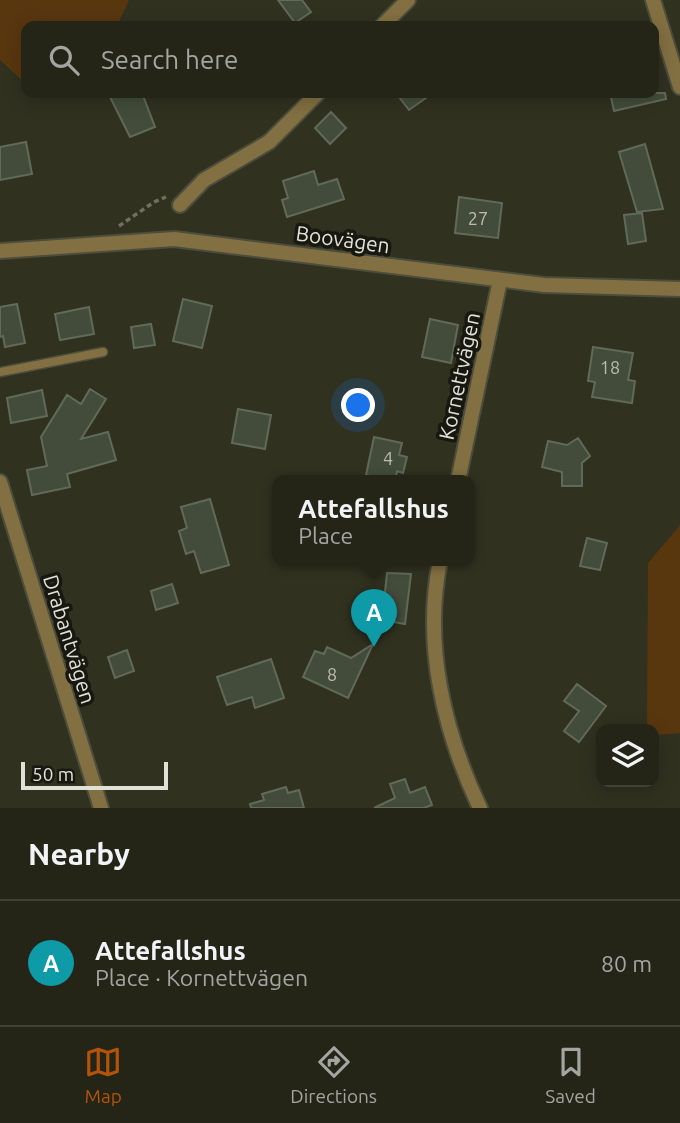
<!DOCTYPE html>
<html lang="en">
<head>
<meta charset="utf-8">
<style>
	:root { --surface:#242517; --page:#2c2d20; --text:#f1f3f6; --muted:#a3a5a1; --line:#414236; --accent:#b45309 }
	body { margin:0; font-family:Ubuntu,sans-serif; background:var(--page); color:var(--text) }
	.controls { position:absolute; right:21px; bottom:21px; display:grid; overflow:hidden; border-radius:14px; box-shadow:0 4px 18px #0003 }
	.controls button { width:63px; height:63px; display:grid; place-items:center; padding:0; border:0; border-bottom:2px solid var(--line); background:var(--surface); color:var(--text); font:35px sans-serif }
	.scale { position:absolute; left:21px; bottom:18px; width:147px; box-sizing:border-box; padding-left:7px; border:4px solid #e1e2d7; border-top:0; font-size:19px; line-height:24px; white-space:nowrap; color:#e1e2d7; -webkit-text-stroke:5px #181810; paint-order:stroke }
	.you { position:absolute; left:359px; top:406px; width:24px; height:24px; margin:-18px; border:5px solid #fff; border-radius:50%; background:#1a73e8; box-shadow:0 0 0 10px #1a73e833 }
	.badge { display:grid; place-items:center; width:46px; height:46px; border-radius:50%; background:var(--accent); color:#fff; font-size:23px; font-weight:700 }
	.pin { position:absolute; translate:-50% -58px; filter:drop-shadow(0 2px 4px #0008) }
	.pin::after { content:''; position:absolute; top:37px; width:24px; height:21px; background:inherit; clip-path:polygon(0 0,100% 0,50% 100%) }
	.popup { position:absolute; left:272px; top:475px; width:203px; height:91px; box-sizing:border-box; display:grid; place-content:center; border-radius:14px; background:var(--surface); filter:drop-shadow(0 2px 5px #0005); font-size:23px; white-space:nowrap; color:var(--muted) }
	.popup b { font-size:26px; color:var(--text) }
	.popup::after { content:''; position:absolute; left:50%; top:100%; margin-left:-14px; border:14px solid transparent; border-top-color:var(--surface) }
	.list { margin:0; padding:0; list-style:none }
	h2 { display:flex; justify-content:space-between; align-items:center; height:91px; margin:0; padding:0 28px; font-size:30px }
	h2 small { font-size:23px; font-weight:400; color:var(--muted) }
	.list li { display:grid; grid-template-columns:46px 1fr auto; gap:21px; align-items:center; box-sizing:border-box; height:126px; padding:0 28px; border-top:2px solid var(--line) }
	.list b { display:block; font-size:26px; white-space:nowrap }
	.list p { margin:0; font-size:23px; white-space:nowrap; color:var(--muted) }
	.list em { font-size:23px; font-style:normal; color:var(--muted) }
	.icon { flex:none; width:38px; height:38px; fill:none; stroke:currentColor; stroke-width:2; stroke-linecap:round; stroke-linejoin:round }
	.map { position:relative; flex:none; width:680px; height:808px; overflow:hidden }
	.search { position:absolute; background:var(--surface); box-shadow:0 4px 18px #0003; left:21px; right:21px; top:21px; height:77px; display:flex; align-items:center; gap:18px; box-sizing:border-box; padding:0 24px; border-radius:14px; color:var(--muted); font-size:26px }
	.sheet { height:217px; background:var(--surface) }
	nav { display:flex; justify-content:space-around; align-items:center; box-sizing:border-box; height:98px; border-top:2px solid var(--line); background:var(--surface); font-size:19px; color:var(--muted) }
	nav a { display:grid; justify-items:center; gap:4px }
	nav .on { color:var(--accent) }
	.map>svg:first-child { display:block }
</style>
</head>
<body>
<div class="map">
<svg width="680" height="808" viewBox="0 0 680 808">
	<rect width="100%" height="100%" fill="#30311f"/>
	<!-- green -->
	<path fill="#58370f" d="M0 0H129L117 26H26V84L0 60Z
		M680 525V733L654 735V729H647L648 563Z"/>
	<!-- building -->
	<path fill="#434c3b" stroke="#616a59" stroke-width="2" d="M278 0H302L311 12 295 23Z
		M108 93H142L155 127 130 137Z
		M396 93H433L409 110Z
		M610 93H665L666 99 614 111Z
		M331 112 346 128 330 144 315 128Z
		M26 142 32 174 0 180V147Z
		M645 144 663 209 637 212 619 152Z
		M314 171 318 185 337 179 344 199 287 217 282 200 288 198 283 181Z
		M459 197 502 203 498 238 455 233Z
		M642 213 646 241 628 244 624 215Z
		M183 299 212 306 202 348 173 341Z
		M17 304 25 343 5 347 3 336 0 337V307Z
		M89 307 94 334 60 340 55 314Z
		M430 319 458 325 451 363 422 357Z
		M151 324 155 345 134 348 131 327Z
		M593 347 633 353 628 380 635 381 632 403 592 397 595 382 588 381Z
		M90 389 106 399 81 439 108 432 116 460 67 474 70 487 32 495 27 470 47 466 41 437 67 395 81 404Z
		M42 390 47 416 11 423 7 398Z
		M238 409 271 415 265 449 232 443Z
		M374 437 402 443 399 455 407 457 403 473 397 471 395 481 366 475Z
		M578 438 590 456 582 463V486H562V472L542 467 548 441 567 445Z
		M210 499 229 565 201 573 194 551 186 554 179 531 187 528 181 507Z
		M587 538 607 543 600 570 580 566Z
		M387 573 411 574 405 624 382 620Z
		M172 584 178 603 156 610 151 591Z
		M373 644 348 698 303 677 315 651 324 654 327 647 351 658Z
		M127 650 134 671 115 678 108 657Z
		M271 659 284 698 255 708 252 697 227 705 217 677Z
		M577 684 606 706 579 742 564 731 579 711 564 701Z
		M405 779 410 793 425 787 432 805 424 808H374L395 798 390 784Z
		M286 787 288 793 299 790 304 808H251L250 804 264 800 262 794Z"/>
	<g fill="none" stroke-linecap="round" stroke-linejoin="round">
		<defs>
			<path id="service" d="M0 372 103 352"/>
			<path id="minor" d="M653 0 680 87
				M382 26 408 0
				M180 205 204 180 269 142 318 93
				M458 481 500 280
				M0 482 101 808
				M440 561C423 645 444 732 480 808"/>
			<path id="tertiary" d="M0 251 174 239 544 285 680 289"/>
		</defs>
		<!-- service casing -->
		<use href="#service" stroke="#4c4d3c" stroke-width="11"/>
		<!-- minor casing -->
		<use href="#minor" stroke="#4c4d3c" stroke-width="18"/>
		<!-- tertiary casing -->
		<use href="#tertiary" stroke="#4c4d3c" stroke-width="18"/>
		<!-- path -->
		<path stroke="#6f7060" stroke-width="3.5" stroke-dasharray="5 3.5" stroke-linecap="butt" d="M119 226 154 202 166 197"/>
		<!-- service -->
		<use href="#service" stroke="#837042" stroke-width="8"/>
		<!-- minor -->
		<use href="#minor" stroke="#837042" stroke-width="14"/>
		<!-- tertiary -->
		<use href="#tertiary" stroke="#837042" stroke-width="14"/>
	</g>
	<g text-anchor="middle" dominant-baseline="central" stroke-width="7" stroke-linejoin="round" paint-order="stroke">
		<!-- number labels -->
		<g font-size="18" fill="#babcb0">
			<text x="478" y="218">27</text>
			<text x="610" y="367">18</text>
			<text x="388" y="458">4</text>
			<text x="332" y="674">8</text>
		</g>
		<!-- street labels -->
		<g font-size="21" fill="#e1e2d7" stroke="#181810">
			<text transform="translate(343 239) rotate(8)">Boovägen</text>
			<text transform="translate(459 376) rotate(-78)">Kornettvägen</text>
			<text transform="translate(70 639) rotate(73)">Drabantvägen</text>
		</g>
	</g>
</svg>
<div class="controls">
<button><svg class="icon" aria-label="layers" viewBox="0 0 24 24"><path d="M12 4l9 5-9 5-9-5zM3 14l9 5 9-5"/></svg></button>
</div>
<div class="scale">50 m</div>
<div class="you"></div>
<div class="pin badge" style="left:374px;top:647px;background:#0f9aa8">A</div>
<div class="popup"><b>Attefallshus</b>Place</div>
<div class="search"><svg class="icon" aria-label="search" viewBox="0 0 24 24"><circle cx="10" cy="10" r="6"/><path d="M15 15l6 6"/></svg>Search here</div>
</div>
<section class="sheet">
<h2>Nearby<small></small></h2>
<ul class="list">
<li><span class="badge" style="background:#0f9aa8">A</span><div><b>Attefallshus</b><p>Place · Kornettvägen</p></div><em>80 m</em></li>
</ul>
</section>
<nav>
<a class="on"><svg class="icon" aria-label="map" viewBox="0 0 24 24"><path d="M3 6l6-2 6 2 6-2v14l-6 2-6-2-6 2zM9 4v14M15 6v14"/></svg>Map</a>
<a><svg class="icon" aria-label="directions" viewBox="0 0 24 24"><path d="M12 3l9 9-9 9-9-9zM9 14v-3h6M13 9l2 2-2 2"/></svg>Directions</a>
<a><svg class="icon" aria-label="saved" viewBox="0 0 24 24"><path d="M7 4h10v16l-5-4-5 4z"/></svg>Saved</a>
</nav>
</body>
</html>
